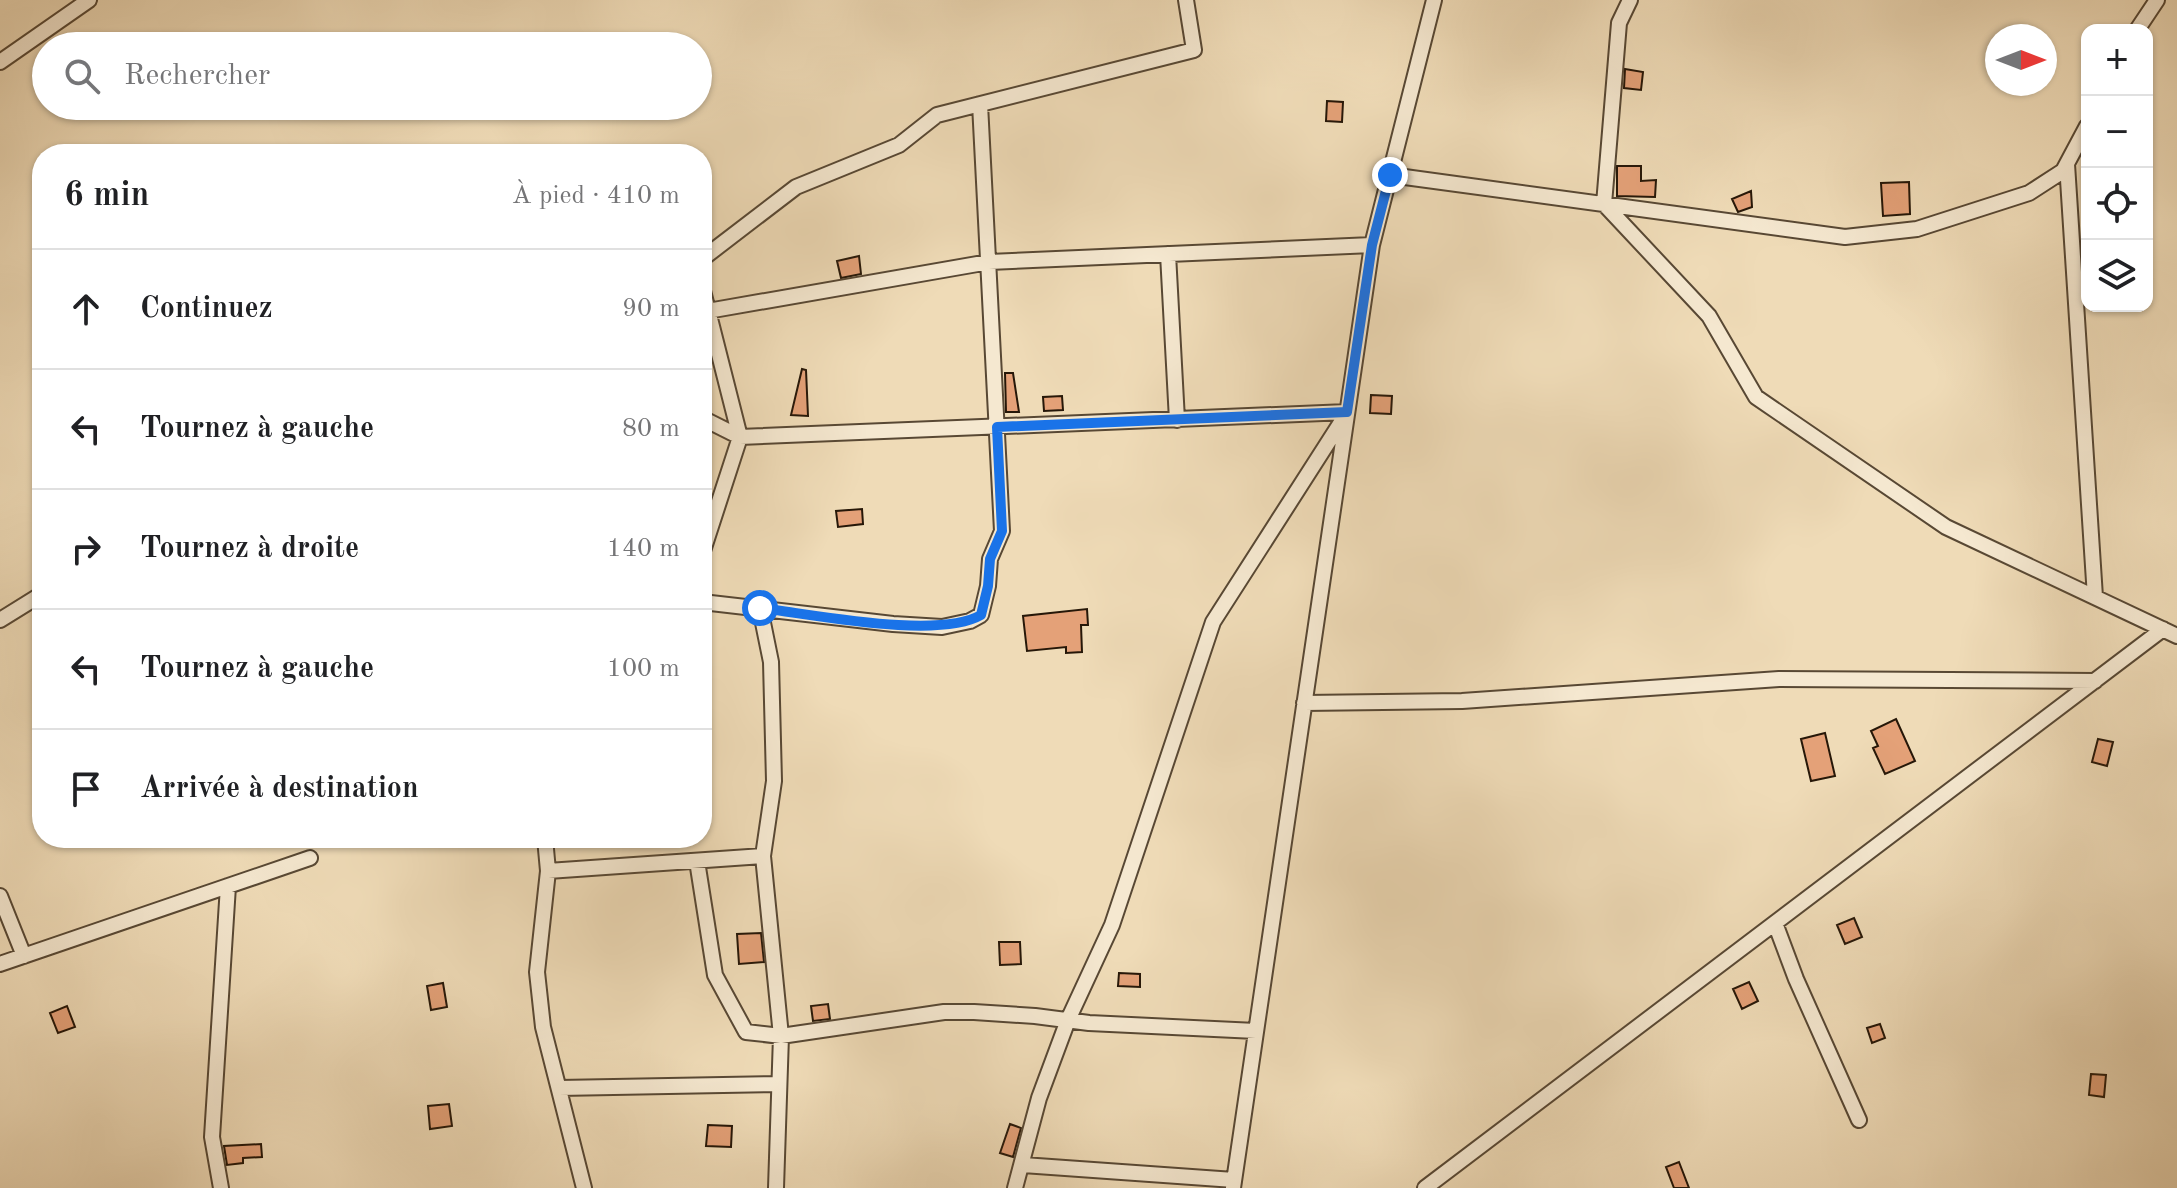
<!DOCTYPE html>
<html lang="fr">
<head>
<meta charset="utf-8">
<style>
	:root { --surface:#fff; --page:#f6f6f6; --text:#202124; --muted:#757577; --line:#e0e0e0 }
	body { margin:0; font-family:"Old Standard TT",serif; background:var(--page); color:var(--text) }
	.controls { position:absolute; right:24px; top:24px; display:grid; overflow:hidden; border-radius:16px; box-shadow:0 2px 6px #0004 }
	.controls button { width:72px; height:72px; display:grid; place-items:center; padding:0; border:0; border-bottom:2px solid var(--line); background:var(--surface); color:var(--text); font:40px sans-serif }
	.compass { position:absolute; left:1985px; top:24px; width:72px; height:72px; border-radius:50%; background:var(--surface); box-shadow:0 2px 6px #0004; rotate:90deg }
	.stop { position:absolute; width:24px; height:24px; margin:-18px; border:6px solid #1a73e8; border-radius:50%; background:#fff }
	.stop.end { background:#1a73e8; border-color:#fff; box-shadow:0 2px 8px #0008 }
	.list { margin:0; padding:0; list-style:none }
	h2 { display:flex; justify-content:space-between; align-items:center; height:104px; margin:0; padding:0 32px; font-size:34px }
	h2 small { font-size:26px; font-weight:400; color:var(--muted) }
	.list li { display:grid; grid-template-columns:52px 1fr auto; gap:24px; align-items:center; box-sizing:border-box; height:120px; padding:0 32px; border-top:2px solid var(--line) }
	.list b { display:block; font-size:30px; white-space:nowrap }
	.list em { font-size:26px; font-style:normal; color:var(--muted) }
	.icon { flex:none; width:44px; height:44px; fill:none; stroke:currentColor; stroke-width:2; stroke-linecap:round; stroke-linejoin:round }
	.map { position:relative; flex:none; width:2177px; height:1188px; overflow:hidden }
	.search { position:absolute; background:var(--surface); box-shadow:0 2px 6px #0004; left:32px; top:32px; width:680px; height:88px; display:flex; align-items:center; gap:20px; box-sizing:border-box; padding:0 28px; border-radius:44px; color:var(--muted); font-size:30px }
	.panel { position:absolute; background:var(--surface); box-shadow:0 2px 6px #0004; left:32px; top:144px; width:680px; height:704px; border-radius:32px }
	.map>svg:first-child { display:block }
</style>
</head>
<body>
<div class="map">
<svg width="2177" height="1188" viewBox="0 0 2177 1188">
	<rect width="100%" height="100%" fill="#efdbb7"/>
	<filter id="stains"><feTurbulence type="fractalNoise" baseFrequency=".0025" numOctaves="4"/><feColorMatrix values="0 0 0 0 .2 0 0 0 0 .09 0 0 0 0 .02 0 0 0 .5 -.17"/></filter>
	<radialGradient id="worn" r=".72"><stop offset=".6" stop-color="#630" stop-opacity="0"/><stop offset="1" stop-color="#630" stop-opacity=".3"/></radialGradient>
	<!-- building -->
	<path fill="#e4a178" stroke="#261708" stroke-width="2" d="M1625 69 1643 72 1641 90 1624 88Z
		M1327 101 1343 102 1342 122 1326 121Z
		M1617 166H1641V181L1656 180 1655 197 1617 196Z
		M1909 182 1910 214 1883 216 1881 183Z
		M1751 191 1752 207 1738 212 1732 199Z
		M859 256 861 274 841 278 837 261Z
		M802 369 806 370 808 416 791 415Z
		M1005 373H1013L1019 412H1006Z
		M1371 395 1392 396 1391 414 1370 413Z
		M1062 396 1063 410 1044 411 1043 397Z
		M862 509 863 524 838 527 836 511Z
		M1087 609 1088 625H1081L1082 652 1066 653V647L1027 651 1023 616Z
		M1896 719 1915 761 1885 774 1873 748 1878 746 1871 731Z
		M1825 733 1835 776 1811 781 1801 739Z
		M2098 739 2113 742 2107 766 2092 762Z
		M1854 918 1862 937 1845 944 1837 925Z
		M761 933 764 962 739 964 737 934Z
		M999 942H1020L1021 964 1000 965Z
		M1119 973 1140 974V987L1118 986Z
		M1749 982 1758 1001 1742 1009 1733 989Z
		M443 983 447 1007 431 1010 427 986Z
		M828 1004 830 1019 813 1021 811 1006Z
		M67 1006 75 1027 58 1033 50 1013Z
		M1880 1024 1885 1038 1872 1043 1867 1028Z
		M2091 1074 2106 1075 2104 1097 2089 1095Z
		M449 1104 452 1126 430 1129 428 1106Z
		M1010 1124 1021 1128 1013 1157 1000 1153Z
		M708 1125 732 1126 731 1147 706 1146Z
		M261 1144 262 1157 243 1158V1163L227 1165 224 1146Z
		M1679 1162 1689 1188H1674L1666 1167Z"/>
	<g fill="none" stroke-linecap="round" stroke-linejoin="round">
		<defs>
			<path id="minor" d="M1630 0 1619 23 1604 204 1709 316 1756 397 1946 527 2177 636
				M2137 30 2157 0
				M0 62 89 0
				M2067 164 2095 597
				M1390 175 1845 237 1917 229 2029 193 2063 171 2087 126
				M1168 254 1177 420
				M702 259 796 187 899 145 937 115 1194 50 1186 0
				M702 287 740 437 702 554
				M702 312 989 262 1372 245
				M702 418 740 437 1347 412
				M702 602 893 624 942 627 970 621 981 615 988 586 990 559 1002 531 980 104
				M760 608 771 662 774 781 763 856 781 1036 776 1188
				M0 620 42 594
				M1304 703 1462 701 1779 679 2095 681
				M545 838 548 871 537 972 543 1027 584 1188
				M697 861 715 975 746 1032 781 1036 944 1012H974L1035 1016 1089 1023 1256 1031
				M548 871 763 856
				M0 896 24 956
				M1775 923 1796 979 1859 1120
				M0 964 310 858
				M559 1088 779 1084
				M1023 1165 1234 1180
				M221 1188 212 1137 228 886
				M1015 1188 1039 1098 1068 1020 1112 925 1213 622 1345 416
				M1233 1188 1372 245 1434 0
				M1425 1188 2163 629"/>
		</defs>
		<!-- minor casing -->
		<use href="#minor" stroke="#584834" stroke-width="18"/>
		<!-- minor -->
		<use href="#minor" stroke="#f5e8d0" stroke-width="14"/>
	</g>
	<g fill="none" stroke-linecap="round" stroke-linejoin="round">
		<!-- route -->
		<path stroke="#1a73e8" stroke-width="10" d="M760 608C812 614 938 640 981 615L988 586 990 559 1002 531 997 427 1347 412 1372 245 1390 175"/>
	</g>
	<rect width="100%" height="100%" filter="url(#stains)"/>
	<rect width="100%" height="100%" fill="url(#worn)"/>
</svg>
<div class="controls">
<button>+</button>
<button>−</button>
<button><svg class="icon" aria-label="locate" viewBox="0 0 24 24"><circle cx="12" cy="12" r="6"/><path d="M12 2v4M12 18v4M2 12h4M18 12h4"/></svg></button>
<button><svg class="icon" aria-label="layers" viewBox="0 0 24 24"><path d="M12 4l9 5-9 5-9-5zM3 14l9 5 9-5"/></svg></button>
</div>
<svg class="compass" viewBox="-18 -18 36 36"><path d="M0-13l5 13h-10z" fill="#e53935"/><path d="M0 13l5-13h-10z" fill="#757577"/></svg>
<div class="stop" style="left:760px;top:608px"></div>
<div class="stop end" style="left:1390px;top:175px"></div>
<div class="search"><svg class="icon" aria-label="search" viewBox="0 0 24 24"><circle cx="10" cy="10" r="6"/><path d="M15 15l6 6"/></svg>Rechercher</div>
<section class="panel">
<h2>6 min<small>À pied · 410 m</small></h2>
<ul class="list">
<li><svg class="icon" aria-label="ahead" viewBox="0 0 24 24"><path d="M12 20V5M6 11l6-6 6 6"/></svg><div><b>Continuez</b></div><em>90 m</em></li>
<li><svg class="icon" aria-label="left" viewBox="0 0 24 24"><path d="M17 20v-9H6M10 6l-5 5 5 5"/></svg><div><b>Tournez à gauche</b></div><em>80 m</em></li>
<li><svg class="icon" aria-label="right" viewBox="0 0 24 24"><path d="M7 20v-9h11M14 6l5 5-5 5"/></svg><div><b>Tournez à droite</b></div><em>140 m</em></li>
<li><svg class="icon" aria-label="left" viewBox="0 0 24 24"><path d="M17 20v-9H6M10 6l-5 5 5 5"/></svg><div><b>Tournez à gauche</b></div><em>100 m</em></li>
<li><svg class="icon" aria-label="arrive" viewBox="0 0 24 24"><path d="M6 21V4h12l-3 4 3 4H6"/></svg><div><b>Arrivée à destination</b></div></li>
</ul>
</section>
</div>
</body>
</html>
